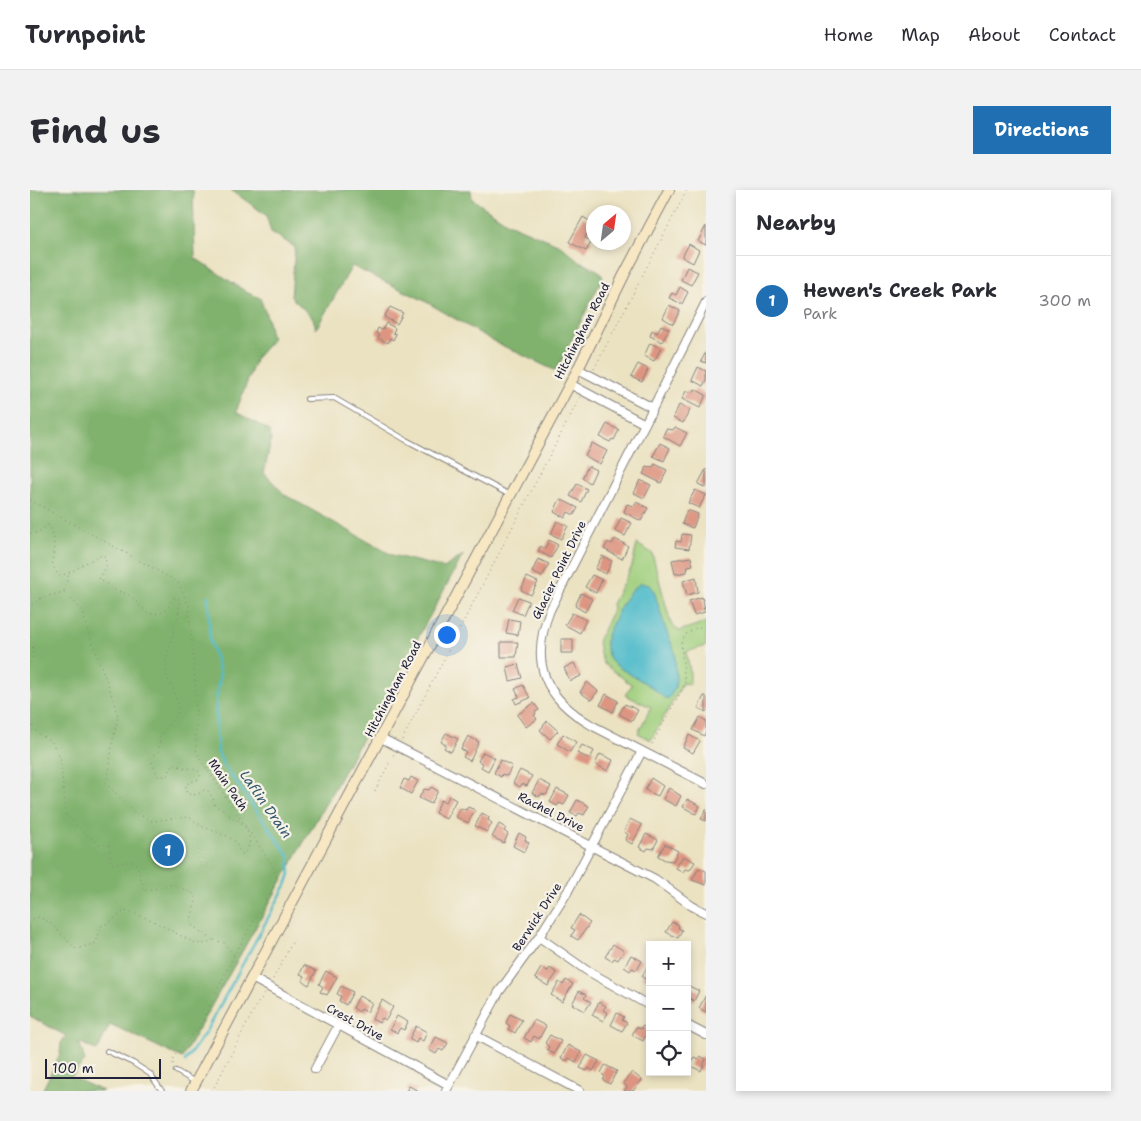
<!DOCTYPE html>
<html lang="en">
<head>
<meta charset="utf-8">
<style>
	:root { --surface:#fff; --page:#f2f2f3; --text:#2b2b33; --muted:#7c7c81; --line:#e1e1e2; --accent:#1f6fb2 }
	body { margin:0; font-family:"Shantell Sans",sans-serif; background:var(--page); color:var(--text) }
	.controls { position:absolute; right:15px; bottom:15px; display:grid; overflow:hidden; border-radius:0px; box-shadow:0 2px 8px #0003 }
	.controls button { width:45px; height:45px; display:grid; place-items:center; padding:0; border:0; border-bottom:1px solid var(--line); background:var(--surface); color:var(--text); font:25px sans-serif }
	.compass { position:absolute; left:556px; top:15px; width:45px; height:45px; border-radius:50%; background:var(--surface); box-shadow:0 2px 8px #0003; rotate:29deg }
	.scale { position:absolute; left:15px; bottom:12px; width:116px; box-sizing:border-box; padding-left:5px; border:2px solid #22223b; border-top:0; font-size:14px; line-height:18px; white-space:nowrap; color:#22223b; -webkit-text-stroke:4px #f7f3e8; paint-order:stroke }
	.you { position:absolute; left:416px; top:444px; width:18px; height:18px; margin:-12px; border:4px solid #fff; border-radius:50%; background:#1a73e8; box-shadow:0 0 0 8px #1a73e833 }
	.badge { display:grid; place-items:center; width:32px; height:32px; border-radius:50%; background:var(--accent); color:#fff; font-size:16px; font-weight:700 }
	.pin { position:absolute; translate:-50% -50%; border:2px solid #fff; box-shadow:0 1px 5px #0006 }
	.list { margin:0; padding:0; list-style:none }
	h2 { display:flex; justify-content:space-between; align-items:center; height:65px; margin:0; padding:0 20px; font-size:21px }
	h2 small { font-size:16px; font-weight:400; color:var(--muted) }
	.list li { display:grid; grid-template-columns:32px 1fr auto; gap:15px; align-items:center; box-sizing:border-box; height:90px; padding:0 20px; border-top:1px solid var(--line) }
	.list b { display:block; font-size:19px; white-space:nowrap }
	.list p { margin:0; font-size:16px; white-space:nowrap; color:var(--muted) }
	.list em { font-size:16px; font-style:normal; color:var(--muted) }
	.icon { flex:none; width:28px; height:28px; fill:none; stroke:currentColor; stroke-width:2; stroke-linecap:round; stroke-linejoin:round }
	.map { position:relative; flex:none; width:676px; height:901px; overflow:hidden; border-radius:0px }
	header { display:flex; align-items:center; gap:30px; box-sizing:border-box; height:70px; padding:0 25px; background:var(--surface); border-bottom:1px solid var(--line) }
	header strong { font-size:24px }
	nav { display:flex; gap:28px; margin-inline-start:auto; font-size:18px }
	.intro { display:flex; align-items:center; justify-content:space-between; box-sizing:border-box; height:120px; padding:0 30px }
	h1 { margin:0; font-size:35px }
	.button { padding:12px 22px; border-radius:0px; background:var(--accent); color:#fff; font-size:18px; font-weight:700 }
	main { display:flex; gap:30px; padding:0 30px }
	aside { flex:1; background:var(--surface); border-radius:0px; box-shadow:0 2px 8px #0003 }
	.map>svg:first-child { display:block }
</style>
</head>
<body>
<header>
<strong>Turnpoint</strong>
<nav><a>Home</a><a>Map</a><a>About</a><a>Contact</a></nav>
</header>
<div class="intro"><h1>Find us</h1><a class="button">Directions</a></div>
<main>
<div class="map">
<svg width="676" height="901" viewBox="0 0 676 901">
	<rect width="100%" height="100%" fill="#f7f3e8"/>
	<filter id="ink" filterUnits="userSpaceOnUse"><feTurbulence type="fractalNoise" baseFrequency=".02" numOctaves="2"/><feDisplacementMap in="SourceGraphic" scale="10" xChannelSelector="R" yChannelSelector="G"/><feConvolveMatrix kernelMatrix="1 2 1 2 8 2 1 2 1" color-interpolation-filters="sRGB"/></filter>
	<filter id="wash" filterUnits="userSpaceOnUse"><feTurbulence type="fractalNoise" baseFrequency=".0096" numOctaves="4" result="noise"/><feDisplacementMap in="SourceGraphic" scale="20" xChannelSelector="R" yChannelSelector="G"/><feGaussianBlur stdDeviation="1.12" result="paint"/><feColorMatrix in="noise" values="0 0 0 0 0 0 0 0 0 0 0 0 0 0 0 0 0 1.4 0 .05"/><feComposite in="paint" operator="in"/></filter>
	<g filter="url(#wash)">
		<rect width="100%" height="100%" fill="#ebe2c1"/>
		<!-- green -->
		<path fill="#a0cf7e" stroke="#61785c" d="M607 354 622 363 641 434 649 441 676 432V456L656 462 660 481V494L653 493 621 550 608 543 621 517 595 505 602 495 574 474 570 464 568 452 570 447 583 419 582 414 602 376Z"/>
		<!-- forest -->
		<path fill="#80b26d" stroke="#516a54" d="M0 0H163L165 68 218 103 230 108 237 127 242 150 226 168 206 222 240 241 241 251 234 283 255 305 362 365 414 378 433 365 363 494 152 868 80 834 67 861 49 852 55 871 41 887 73 901H12L30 864 31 853 36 846 0 826Z
			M201 0H441L442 9 478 33 530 55 549 71 569 81 573 87 526 181 465 152 393 110 322 76 286 139 283 128 261 107 265 57 241 42 236 25Z"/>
		<!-- water -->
		<path fill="#4fbbca" stroke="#386e82" d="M611 393 619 395 624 401 636 440 645 462 646 488 645 498 639 508H634C619 492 599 486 583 473 578 468 575 458 576 451 576 444 581 437 584 430 591 415 597 402 611 393Z"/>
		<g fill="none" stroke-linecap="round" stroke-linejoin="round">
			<!-- stream -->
			<path stroke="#4fbbca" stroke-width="2.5" d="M155 871 175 843 256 695 260 684 259 666 193 574 188 563 186 541V511L190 484 180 450 178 406"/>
		</g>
		<g id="blocks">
			<!-- building -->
			<path fill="#dd9581" d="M553 27 563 33 555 48 562 51 556 61 539 52Z
				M676 36V55L668 51Z
				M659 54 669 60 663 73 652 67Z
				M657 77 668 82 661 95 651 90Z
				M650 97 658 102 652 114 639 108 642 103 646 105Z
				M639 115 650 121 643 134 633 128Z
				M360 117 373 123 367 134 354 127Z
				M356 133 365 138 363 143 366 144 363 150 360 148 358 153 348 148 349 145 346 143 348 138 352 140Z
				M631 135 639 139 632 152 620 146 622 140 627 143Z
				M620 153 631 158 624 171 614 166Z
				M676 162V173L671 171Z
				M608 174 618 179 612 192 601 187Z
				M668 177 676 181V190L673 196 662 190Z
				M665 199 676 205 670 218 652 209 656 201 663 203Z
				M649 215 660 220 653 233 643 228Z
				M577 234 589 240 584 250 582 249 580 252 570 247Z
				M645 237 657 243 650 256 633 246 636 239 643 240Z
				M562 253 577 261 570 274 555 266Z
				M630 253 640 258 634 271 623 266Z
				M625 274 637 280 631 293 613 284 617 277 623 278Z
				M558 276 566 280 560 293 552 288Z
				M676 279V298L668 294Z
				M610 290 621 295 614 308 604 303Z
				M547 294 557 299 551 312 540 306Z
				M665 300 676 305 669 318 658 313Z
				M530 309 548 318 544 325 538 322 535 328 524 322Z
				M606 312 618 318 611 331 594 322 597 314 604 316Z
				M657 320 668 324 663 338 652 334Z
				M591 328 602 333 595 346 585 341Z
				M527 331 538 336 531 349 521 344Z
				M652 344 661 345 659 359 645 357 646 351 651 352Z
				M585 349 598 356 592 369 574 359 578 352 582 354Z
				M519 350 528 355 521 368 508 361 511 356 515 359Z
				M572 366 582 371 576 384 565 379Z
				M661 367 663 375 658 376 657 382 645 384 642 370Z
				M508 369 519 374 512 387 502 382Z
				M562 385 572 390 566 403 555 397Z
				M497 387 508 392 501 405 491 400Z
				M666 387 668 402 657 405 653 391Z
				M551 403 562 409 555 422 545 416Z
				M488 407 499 411 493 425 482 420Z
				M672 407 675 418H673L675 422 664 425 659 411Z
				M542 423 556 430 550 443 535 435Z
				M479 429 490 431 488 445 476 443Z
				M531 449H543V463H531Z
				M471 452H488L486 467H471Z
				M544 473 551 486 540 491 534 478Z
				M488 474 492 488 480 491 477 477Z
				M557 492 568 501 561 510 550 502Z
				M493 495 500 508 486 514 484 509 489 507 485 499Z
				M576 504 588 511 583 522 570 515Z
				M674 506H676V522L668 518Z
				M504 513 509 520 505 522 506 524 504 525 507 529 496 537 487 525Z
				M595 514 608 520 602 531 589 524Z
				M670 527 676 531V541L674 546 663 540Z
				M517 531 528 541 520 549 510 540Z
				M416 543 428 549 421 562 414 558 416 555 411 552Z
				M533 544 546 552 540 562 527 554Z
				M659 545 670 551 663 563 653 558Z
				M438 546 449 552 440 571 433 567 436 562 431 559Z
				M552 555 564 561 560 569 547 563Z
				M453 562 465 568 458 581 451 577 453 574 448 571Z
				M570 564 583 570 578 581 565 574Z
				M470 570 482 576 477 586 472 584 471 587 464 583Z
				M490 580 502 586 497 596 492 594 490 597 483 593Z
				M381 587 388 591 381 604 370 598 374 589 379 591Z
				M621 588 633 596 628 606 615 600Z
				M509 590 521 596 516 605 511 604 509 607 502 603Z
				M401 597 408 601 401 614 389 608 394 599 399 600Z
				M639 598 651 606 646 616 633 609Z
				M527 599 539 605 534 615 529 613 527 616 520 612Z
				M419 606 426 610 416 629 405 623 411 610 416 612Z
				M657 609 670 616 666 624 653 617Z
				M547 610 559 616 554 625 549 623 547 626 540 623Z
				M438 617 445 620 438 633 426 627 431 618 436 620Z
				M676 619V631L671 629Z
				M452 623 459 627 458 630 462 633 457 642 445 636Z
				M600 629 612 635 602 654 595 650 598 645 594 641Z
				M469 634 476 638 474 641 478 644 474 653 462 647Z
				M489 643 496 647 495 650 499 653 494 662 483 656Z
				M616 644 628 650 623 659 618 658 616 661 609 657Z
				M635 654 648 661 643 671 635 670 628 666Z
				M653 666 665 672 660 680 655 679 653 682 646 678Z
				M669 678 676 681V695L662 690Z
				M549 725 560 733 548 750 541 746 545 740 541 738Z
				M642 732 649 735 648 738 652 740 648 748 636 742Z
				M583 754 594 761 588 770 584 768 582 771 575 767Z
				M601 765 612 771 607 780 602 778 600 781 594 777Z
				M274 775 286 781 279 795 272 791 274 786 270 784Z
				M618 775H620L619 791 612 787Z
				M511 778 518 781 520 778 527 783 518 796 505 788Z
				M296 781 307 787 297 805 290 802 293 797 289 794Z
				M536 790 543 794 532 812 521 805 529 792 533 795Z
				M657 795 669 801 664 811 659 808 657 812Z
				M311 796 323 802 316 815 309 811 311 806 307 804Z
				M549 801 556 805 554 808 561 812 555 821 542 814Z
				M676 805V822L669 818Z
				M329 806 342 813 337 822 331 819 329 822 323 818Z
				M352 810 363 817 356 830 352 828 349 833 342 829Z
				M569 812 576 816 573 820 578 823 573 831 562 825Z
				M587 823 594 827 592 830 597 833 592 841 581 835Z
				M480 824 492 830 485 843 478 839 480 836 476 833Z
				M367 826 378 832 374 840 370 838 367 843 360 839Z
				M504 830 516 836 509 849 504 846 501 852 494 848Z
				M386 836 397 842 393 851 388 848 386 853 379 849Z
				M612 836 619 839 613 851 602 845 606 837 611 839Z
				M520 845 531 851 524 864 517 860 519 857 515 853Z
				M406 847 418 853 413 861 409 859 406 864 399 860Z
				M538 855 551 862 546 872 539 868 537 871 531 868Z
				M557 865 569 871 563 881 559 878 557 881 550 878Z
				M670 866 676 869 671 881 659 875 664 867 668 869Z
				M575 875 587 881 580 894 573 890 575 887 571 883Z
				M602 882 612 890 603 901H594L597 897 593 893Z
				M379 896 389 901H376Z"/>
		</g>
	</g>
	<g filter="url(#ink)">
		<use href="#blocks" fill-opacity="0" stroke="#86827e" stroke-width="1"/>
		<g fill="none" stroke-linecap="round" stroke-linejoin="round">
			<defs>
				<path id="lane" d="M277 209 304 208 376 250 480 305
					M77 861 103 873 120 884 132 901
					M146 881 165 892"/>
				<path id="street" d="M676 112 623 218 520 420C499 473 514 508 563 536L676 594
					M548 179 623 218
					M540 194 615 234
					M351 548 625 689 662 716 676 723
					M509 747 556 780 620 816
					M222 788 419 895
					M657 835 676 845
					M445 845 550 901
					M285 879 308 836
					M416 901 469 802 509 747 538 701 612 561"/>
				<path id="secondary" d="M161 901 548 179 594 85 639 0"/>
			</defs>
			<!-- lane casing -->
			<use href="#lane" stroke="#86827e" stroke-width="6"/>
			<!-- street casing -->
			<use href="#street" stroke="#86827e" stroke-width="10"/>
			<!-- secondary casing -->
			<use href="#secondary" stroke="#86827e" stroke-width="12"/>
			<!-- path -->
			<path stroke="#86827e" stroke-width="1" stroke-dasharray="1 4" stroke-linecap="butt" d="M564 179 657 0
				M0 310 148 392 159 416 166 506V560L170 569 242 675 246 685 243 697 204 766 169 837 143 868V875
				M0 343H7L18 335C29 348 21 361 23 375 24 379 27 383 29 386 46 382 57 369 74 365L77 376 69 389 85 400 99 405 119 424C133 423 137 423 142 409L146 407 150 410 148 425 136 469 137 489 142 496 149 517 147 525 139 533 130 547 129 561 121 566 123 575 128 586H137L144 573 148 576 168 580 170 585 169 589 156 594V603C163 606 168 605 174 600L178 601 183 608 185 616 193 619C197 627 201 626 208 630 219 638 225 654 213 664L208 659 206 652 197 646 171 636 159 627 122 631 104 622 76 593 80 575 82 554 88 527 81 503 58 441 52 420 34 402 11 408 0 416
				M34 401 39 384
				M0 442C2 452 5 464 0 473
				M0 532 7 543 21 551 30 567 36 625 52 641 69 654 79 655 81 674 103 671 108 678 114 701 144 694 164 704 166 710 160 734 183 750 173 754 165 753 119 729 95 720 79 733 71 736 66 753 46 759 18 731 9 727 0 730
				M372 550 550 207
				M622 554 655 494 651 453 656 444 664 439 676 435
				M345 601 364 564
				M184 750 194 753 204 765
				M243 789 264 749
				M181 901 185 896 227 814 235 804"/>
			<!-- lane -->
			<use href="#lane" stroke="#fff" stroke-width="4"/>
			<!-- street -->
			<use href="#street" stroke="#fff" stroke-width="8"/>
			<!-- secondary -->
			<use href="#secondary" stroke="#f7e8c3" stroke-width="10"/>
		</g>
	</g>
	<g text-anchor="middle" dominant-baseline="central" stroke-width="4.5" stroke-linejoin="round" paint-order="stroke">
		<!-- street labels -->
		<g font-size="12" fill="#22223b" stroke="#f7f3e8">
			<text transform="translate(552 141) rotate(-63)">Hitchingham Road</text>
			<text transform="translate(529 380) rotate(-64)">Glacier Point Drive</text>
			<text transform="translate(363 499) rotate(-62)">Hitchingham Road</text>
			<text transform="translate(198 595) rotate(56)">Main Path</text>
			<text transform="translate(521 622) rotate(27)">Rachel Drive</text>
			<text transform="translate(507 727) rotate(-57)">Berwick Drive</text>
			<text transform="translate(325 832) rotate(29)">Crest Drive</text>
		</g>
		<!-- water labels -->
		<g font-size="14" font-style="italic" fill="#32586d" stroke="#f7f3e8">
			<text transform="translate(236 614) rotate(55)">Laflin Drain</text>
		</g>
	</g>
</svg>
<div class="controls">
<button>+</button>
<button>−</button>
<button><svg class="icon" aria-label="locate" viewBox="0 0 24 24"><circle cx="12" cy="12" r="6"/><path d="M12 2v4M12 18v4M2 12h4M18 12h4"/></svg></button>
</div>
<svg class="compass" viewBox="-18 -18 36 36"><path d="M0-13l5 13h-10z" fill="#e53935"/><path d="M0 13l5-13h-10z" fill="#7c7c81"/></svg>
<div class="scale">100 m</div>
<div class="you"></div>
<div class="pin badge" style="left:138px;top:660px">1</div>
</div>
<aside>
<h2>Nearby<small></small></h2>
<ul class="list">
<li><span class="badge">1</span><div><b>Hewen's Creek Park</b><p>Park</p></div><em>300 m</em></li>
</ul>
</aside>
</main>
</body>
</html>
